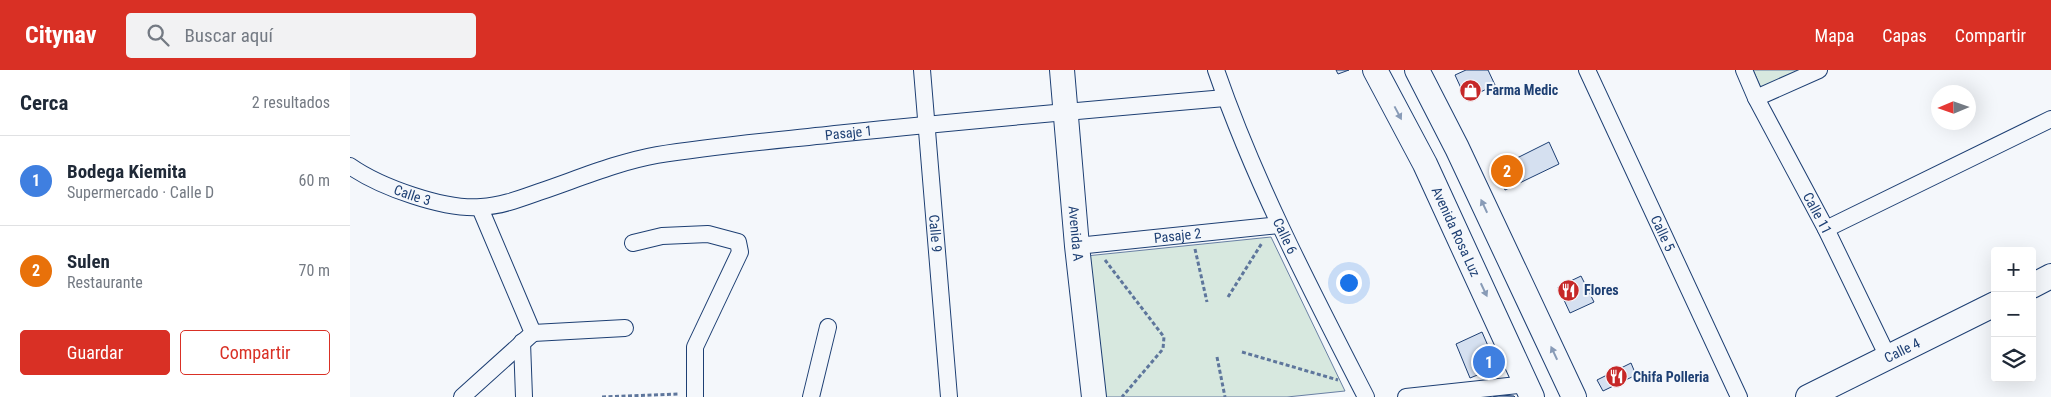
<!DOCTYPE html>
<html lang="es">
<head>
<meta charset="utf-8">
<style>
	:root { --surface:#fff; --page:#f2f2f3; --text:#1f2937; --muted:#747a83; --line:#e0e1e3; --accent:#d93025 }
	body { margin:0; font-family:"Roboto Condensed",sans-serif; background:var(--page); color:var(--text) }
	.controls { position:absolute; right:15px; bottom:15px; display:grid; overflow:hidden; border-radius:5px; box-shadow:0 5px 20px #0002 }
	.controls button { width:45px; height:45px; display:grid; place-items:center; padding:0; border:0; border-bottom:1px solid var(--line); background:var(--surface); color:var(--text); font:25px sans-serif }
	.compass { position:absolute; left:1581px; top:15px; width:45px; height:45px; border-radius:50%; background:var(--surface); box-shadow:0 5px 20px #0002; rotate:268deg }
	.you { position:absolute; left:998px; top:212px; width:18px; height:18px; margin:-12px; border:4px solid #fff; border-radius:50%; background:#1a73e8; box-shadow:0 0 0 8px #1a73e833 }
	.badge { display:grid; place-items:center; width:32px; height:32px; border-radius:50%; background:var(--accent); color:#fff; font-size:16px; font-weight:700 }
	.pin { position:absolute; translate:-50% -50%; border:2px solid #fff; box-shadow:0 1px 5px #0006 }
	.list { margin:0; padding:0; list-style:none }
	h2 { display:flex; justify-content:space-between; align-items:center; height:65px; margin:0; padding:0 20px; font-size:21px }
	h2 small { font-size:16px; font-weight:400; color:var(--muted) }
	.list li { display:grid; grid-template-columns:32px 1fr auto; gap:15px; align-items:center; box-sizing:border-box; height:90px; padding:0 20px; border-top:1px solid var(--line) }
	.list b { display:block; font-size:19px; white-space:nowrap }
	.list p { margin:0; font-size:16px; white-space:nowrap; color:var(--muted) }
	.list em { font-size:16px; font-style:normal; color:var(--muted) }
	.actions { display:flex; gap:10px; padding:15px 20px }
	.actions a { flex:1; padding:11px 0; border:1px solid var(--accent); border-radius:5px; text-align:center; font-size:18px; color:var(--accent) }
	.actions .main { background:var(--accent); color:#fff }
	.icon { flex:none; width:28px; height:28px; fill:none; stroke:currentColor; stroke-width:2; stroke-linecap:round; stroke-linejoin:round }
	.map { position:relative; flex:none; width:1701px; height:327px; overflow:hidden }
	header { display:flex; align-items:center; gap:30px; box-sizing:border-box; height:70px; padding:0 25px; background:var(--accent); color:#fff }
	header strong { font-size:24px }
	nav { display:flex; gap:28px; margin-inline-start:auto; font-size:18px }
	.search { width:350px; height:45px; background:var(--page); display:flex; align-items:center; gap:12px; box-sizing:border-box; padding:0 18px; border-radius:5px; color:var(--muted); font-size:19px }
	main { display:flex }
	aside { flex:1; background:var(--surface) }
	.map>svg:first-child { display:block }
</style>
</head>
<body>
<header>
<strong>Citynav</strong>
<div class="search"><svg class="icon" aria-label="search" viewBox="0 0 24 24"><circle cx="10" cy="10" r="6"/><path d="M15 15l6 6"/></svg>Buscar aquí</div>
<nav><a>Mapa</a><a>Capas</a><a>Compartir</a></nav>
</header>
<main>
<aside>
<h2>Cerca<small>2 resultados</small></h2>
<ul class="list">
<li><span class="badge" style="background:#3f7fe0">1</span><div><b>Bodega Kiemita</b><p>Supermercado · Calle D</p></div><em>60 m</em></li>
<li><span class="badge" style="background:#e8710a">2</span><div><b>Sulen</b><p>Restaurante</p></div><em>70 m</em></li>
</ul>
<div class="actions"><a class="main">Guardar</a><a>Compartir</a></div>
</aside>
<div class="map">
<svg width="1701" height="327" viewBox="0 0 1701 327">
	<rect width="100%" height="100%" fill="#f4f7fb"/>
	<!-- green -->
	<path fill="#d7e8df" stroke="#687fa3" d="M1403 0H1456L1412 20Z
		M921 167 995 321 937 327H754L736 186Z"/>
	<!-- building -->
	<path fill="#d5e0f0" stroke="#1d3f73" d="M986 0H999L988 4Z
		M1116 0H1138L1145 15 1116 29 1105 5Z
		M1199 72 1209 94 1155 120 1145 99Z
		M1231 206 1244 232 1220 243 1208 217Z
		M1132 262 1145 292 1140 300 1120 308 1106 274Z
		M1281 293 1286 305 1253 321 1247 310Z
		M1150 325 1164 326 1165 327H1143Z"/>
	<g fill="none" stroke-linecap="round" stroke-linejoin="round">
		<defs>
			<g id="street">
				<path id="s1" d="M572 0 599 327"/>
				<path id="s2" d="M866 0C905 113 961 220 1016 327"/>
				<path id="s3" d="M1237 0 1389 327"/>
				<path id="s4" d="M1394 0 1406 28 1476 159 1538 287"/>
				<path d="M1406 28 1469 0"/>
				<path id="s5" d="M0 96C30 117 94 140 131 137 152 136 172 128 192 121 230 108 268 92 307 85 369 75 432 70 495 63 621 50 748 39 875 28"/>
				<path d="M1476 159 1701 49"/>
				<path d="M283 173 312 166 358 164 388 172 390 182 345 277V327"/>
				<path id="s6" d="M727 176 929 155"/>
				<path d="M183 263 275 258"/>
				<path d="M172 272 174 327"/>
				<path d="M112 327 183 263 130 138"/>
				<path d="M461 327 478 257"/>
				<path d="M1056 327 1177 314"/>
			</g>
			<g id="secondary">
				<path id="s7" d="M712 0 727 176 744 327"/>
				<path id="s8" d="M1025 0 1075 94 1182 327"/>
				<path d="M1067 0 1107 78 1224 327"/>
				<path d="M1682 216 1701 206"/>
				<path id="s9" d="M1458 327 1645 234"/>
			</g>
		</defs>
		<!-- street casing -->
		<use href="#street" stroke="#1d3f73" stroke-width="18"/>
		<!-- secondary casing -->
		<use href="#secondary" stroke="#1d3f73" stroke-width="26"/>
		<!-- path -->
		<path stroke="#5e769c" stroke-width="3" stroke-dasharray="4 2.5" stroke-linecap="butt" d="M845 179 857 232
			M755 190 814 267 813 279 772 327
			M878 227 912 173
			M892 282 988 310
			M867 287 875 327
			M252 327 329 324"/>
		<!-- street -->
		<use href="#street" stroke="#f4f7fb" stroke-width="16"/>
		<!-- secondary -->
		<use href="#secondary" stroke="#f4f7fb" stroke-width="24"/>
	</g>
	<!-- one-way arrows -->
	<defs><path id="oneway-solid" d="M-6-.8H1V-3.2L6.5 0L1 3.2V.8H-6Z" transform="scale(1.25)"/></defs>
	<g fill="#889bb7">
		<use href="#oneway-solid" transform="translate(1048 43) rotate(62)"/>
		<use href="#oneway-solid" transform="translate(1134 136) rotate(-115)"/>
		<use href="#oneway-solid" transform="translate(1134 220) rotate(65)"/>
		<use href="#oneway-solid" transform="translate(1204 283) rotate(-115)"/>
	</g>
	<!-- icons -->
	<defs>
		<symbol id="shop-disc" viewBox="-11 -11 22 22"><circle r="9.5" fill="#c62828" stroke="#f4f7fb"/><path d="M-5-2.5h2.3a2.7 3.5 0 0 1 5.4 0H5L5.5 6h-11ZM-1.5-2.5h3a1.5 2.3 0 0 0-3 0Z" fill="#fff"/></symbol>
		<symbol id="restaurant-disc" viewBox="-11 -11 22 22"><circle r="9.5" fill="#c62828" stroke="#f4f7fb"/><path d="M-5-6h1v4h1v-4h1v4h1v-4h1v5L-1.5 .5V6h-2V.5L-5-1ZM5-6V6H3V1.5H1.5Q1.5-4 5-6Z" fill="#fff"/></symbol>
	</defs>
	<g fill-rule="evenodd">
		<use href="#shop-disc" x="1108" y="8" width="25" height="25"/>
		<use href="#restaurant-disc" x="1206" y="208" width="25" height="25"/>
		<use href="#restaurant-disc" x="1254" y="294" width="25" height="25"/>
	</g>
	<g text-anchor="middle" dominant-baseline="central" stroke-width="4" stroke-linejoin="round" paint-order="stroke">
		<!-- poi labels -->
		<g font-size="14" font-weight="bold" fill="#1d3f73" stroke="#f4f7fb" text-anchor="start">
			<text x="1136" y="20">Farma Medic</text>
			<text x="1234" y="220">Flores</text>
			<text x="1283" y="307">Chifa Polleria</text>
		</g>
		<!-- street labels -->
		<g font-size="14" fill="#1d3f73" stroke="#f4f7fb">
			<text stroke="none"><textPath href="#s5" startOffset="516">Pasaje 1</textPath></text>
			<text stroke="none"><textPath href="#s5" startOffset="69">Calle 3</textPath></text>
			<text stroke="none"><textPath href="#s4" startOffset="161">Calle 11</textPath></text>
			<text stroke="none"><textPath href="#s8" startOffset="181">Avenida Rosa Luz</textPath></text>
			<text stroke="none"><textPath href="#s1" startOffset="164">Calle 9</textPath></text>
			<text stroke="none"><textPath href="#s7" startOffset="164">Avenida A</textPath></text>
			<text stroke="none"><textPath href="#s3" startOffset="180">Calle 5</textPath></text>
			<text stroke="none"><textPath href="#s6" startOffset="101">Pasaje 2</textPath></text>
			<text stroke="none"><textPath href="#s2" startOffset="180">Calle 6</textPath></text>
			<text stroke="none"><textPath href="#s9" startOffset="105">Calle 4</textPath></text>
		</g>
	</g>
</svg>
<div class="controls">
<button>+</button>
<button>−</button>
<button><svg class="icon" aria-label="layers" viewBox="0 0 24 24"><path d="M12 4l9 5-9 5-9-5zM3 14l9 5 9-5"/></svg></button>
</div>
<svg class="compass" viewBox="-18 -18 36 36"><path d="M0-13l5 13h-10z" fill="#e53935"/><path d="M0 13l5-13h-10z" fill="#747a83"/></svg>
<div class="you"></div>
<div class="pin badge" style="left:1139px;top:292px;background:#3f7fe0">1</div>
<div class="pin badge" style="left:1157px;top:101px;background:#e8710a">2</div>
</div>
</main>
</body>
</html>
